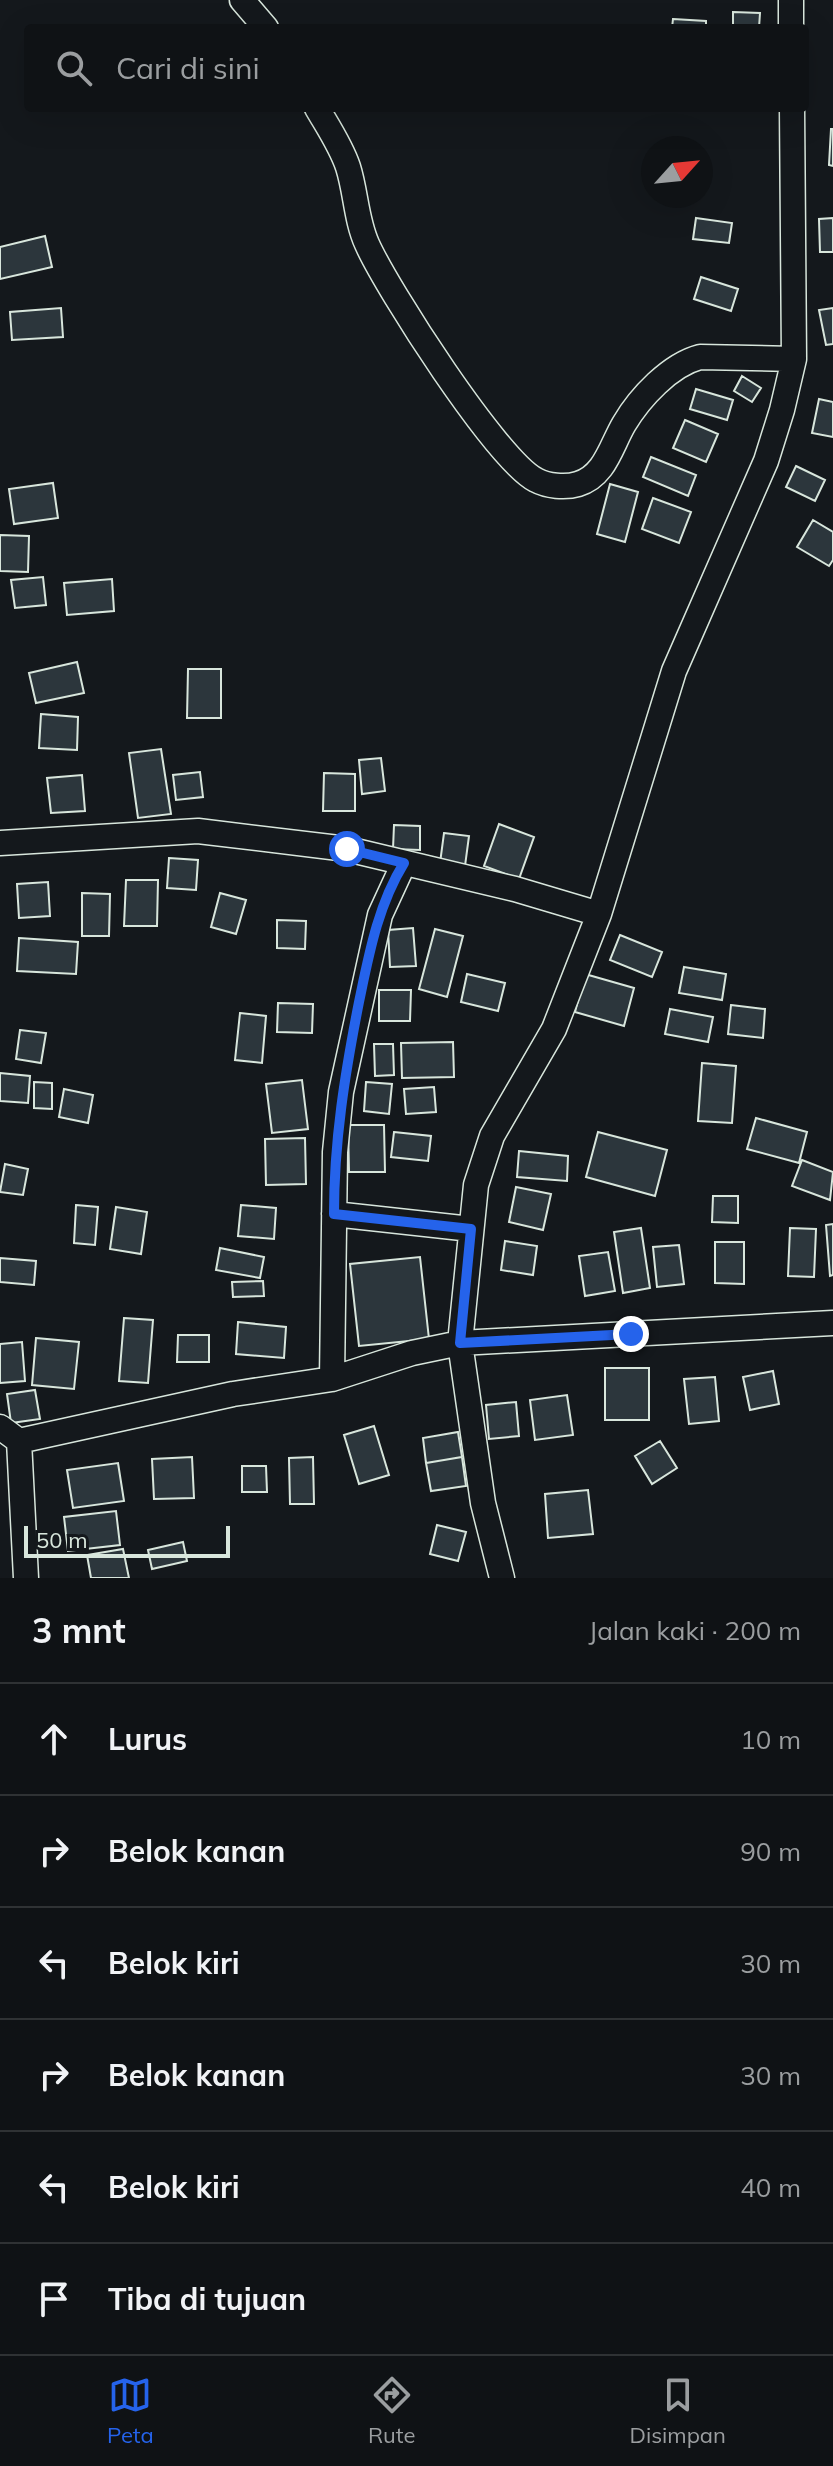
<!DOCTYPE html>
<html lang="id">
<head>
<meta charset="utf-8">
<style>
	:root { --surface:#0f1215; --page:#1d2022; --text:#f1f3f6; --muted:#9b9ea0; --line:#2f3234; --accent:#2563eb }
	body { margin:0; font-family:Mulish,sans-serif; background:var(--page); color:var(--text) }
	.compass { position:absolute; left:641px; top:136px; width:72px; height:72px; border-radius:50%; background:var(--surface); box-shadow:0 8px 32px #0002; rotate:63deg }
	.scale { position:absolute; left:24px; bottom:20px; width:206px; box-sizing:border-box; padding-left:8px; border:4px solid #d8e6dc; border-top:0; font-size:22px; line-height:28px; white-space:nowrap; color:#d8e6dc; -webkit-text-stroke:6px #14181c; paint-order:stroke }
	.stop { position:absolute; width:24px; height:24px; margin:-18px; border:6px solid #2563eb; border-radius:50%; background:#fff }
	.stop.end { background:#2563eb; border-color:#fff; box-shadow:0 2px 8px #0008 }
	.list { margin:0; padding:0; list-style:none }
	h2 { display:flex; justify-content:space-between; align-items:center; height:104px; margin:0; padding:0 32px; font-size:34px }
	h2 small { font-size:26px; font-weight:400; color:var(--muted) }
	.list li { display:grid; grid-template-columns:52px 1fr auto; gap:24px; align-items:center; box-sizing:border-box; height:112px; padding:0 32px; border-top:2px solid var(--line) }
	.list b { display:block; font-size:30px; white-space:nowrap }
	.list em { font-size:26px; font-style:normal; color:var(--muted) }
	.icon { flex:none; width:44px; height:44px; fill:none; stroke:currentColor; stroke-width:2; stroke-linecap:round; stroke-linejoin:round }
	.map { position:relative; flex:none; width:833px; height:1578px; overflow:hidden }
	.search { position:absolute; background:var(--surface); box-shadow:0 8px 32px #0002; left:24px; right:24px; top:24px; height:88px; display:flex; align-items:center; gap:20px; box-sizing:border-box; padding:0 28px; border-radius:8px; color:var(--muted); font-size:30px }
	.sheet { height:776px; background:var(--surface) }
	nav { display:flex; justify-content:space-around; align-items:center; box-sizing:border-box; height:112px; border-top:2px solid var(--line); background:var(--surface); font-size:22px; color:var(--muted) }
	nav a { display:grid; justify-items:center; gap:4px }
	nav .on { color:var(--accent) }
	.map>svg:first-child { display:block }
</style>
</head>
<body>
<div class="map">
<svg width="833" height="1578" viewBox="0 0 833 1578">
	<rect width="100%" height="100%" fill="#14181c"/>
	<!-- building -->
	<path fill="#2c363c" stroke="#d8e6dc" stroke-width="2" d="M733 12 760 13 759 28H733Z
		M673 19 706 21V28H672Z
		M831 129H833V166L829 165Z
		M696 218 732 223 729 243 693 239Z
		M833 218V252H820L819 219Z
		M45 236 52 267 0 279V247Z
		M701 277 738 289 731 311 694 299Z
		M61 308 63 337 12 340 10 312Z
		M833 308V344L826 345 819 310Z
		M742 376 761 388 752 402 734 391Z
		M696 389 733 400 727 420 690 409Z
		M819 399 833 402V437L812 433Z
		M685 420 718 434 706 462 673 448Z
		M651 457 696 475 688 496 643 477Z
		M796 466 825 480 815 501 786 487Z
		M53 483 58 518 14 524 9 489Z
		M610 484 638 492 625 542 597 534Z
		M653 498 691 512 679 543 642 529Z
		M813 520 833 532V560L829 566 797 547Z
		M0 535 29 536 28 572 0 571Z
		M43 577 46 605 15 608 11 580Z
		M112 579 114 611 67 615 64 583Z
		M77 662 84 693 36 703 29 673Z
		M188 669H221V718H187Z
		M41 714 78 717 77 750 39 748Z
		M161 749 171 814 138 818 129 753Z
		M381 758 385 791 362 794 359 760Z
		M200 772 203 797 176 800 173 775Z
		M324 773 355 774V811H323Z
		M82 775 85 811 51 813 47 778Z
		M499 824 534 837 519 879 484 866Z
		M394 825 420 826V850L393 849Z
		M444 833 469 836 465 866 440 863Z
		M169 858 198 860 196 890 167 888Z
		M126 880H158L157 926H124Z
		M48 882 50 916 19 918 17 884Z
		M82 893 110 894 109 936H82Z
		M220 893 246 900 236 934 211 927Z
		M277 920 306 921 305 949 277 948Z
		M413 928 416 966 390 967 388 930Z
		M435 929 463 936 447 997 419 989Z
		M620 935 662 952 652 977 610 960Z
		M19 938 78 942 76 974 17 971Z
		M684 967 726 974 722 1000 679 993Z
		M467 974 505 983 498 1011 461 1002Z
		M585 974 634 988 624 1026 575 1012Z
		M379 990H411L410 1021H379Z
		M278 1003 313 1004 312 1033 277 1032Z
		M731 1005 765 1009 763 1038 728 1034Z
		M670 1009 713 1017 708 1042 665 1034Z
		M240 1013 266 1016 262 1063 235 1060Z
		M20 1030 46 1033 41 1063 16 1059Z
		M453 1042 454 1077 402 1078 401 1043Z
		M374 1044H393L394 1075 375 1076Z
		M702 1063 736 1066 732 1123 698 1121Z
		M0 1073 30 1076 28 1103 0 1101Z
		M302 1080 308 1129 272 1133 266 1084Z
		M34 1082 52 1083V1109L34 1108Z
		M366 1082 392 1084 389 1114 364 1111Z
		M434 1087 436 1112 406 1114 404 1089Z
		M64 1089 93 1095 88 1123 59 1117Z
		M756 1118 807 1132 799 1163 747 1149Z
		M348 1125H384L385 1172H349Z
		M394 1132 431 1136 428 1161 391 1157Z
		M598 1132 667 1150 655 1196 586 1177Z
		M305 1138 306 1184 266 1185 265 1139Z
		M519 1151 568 1156 567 1181 517 1177Z
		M802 1160 833 1172 830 1200 792 1186Z
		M5 1164 28 1169 23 1195 0 1192Z
		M516 1187 551 1194 543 1230 509 1222Z
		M713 1196H738V1223L712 1222Z
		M76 1205 98 1207 95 1245 74 1243Z
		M241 1205 276 1208 274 1239 238 1236Z
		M116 1207 147 1212 141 1254 110 1249Z
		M833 1224V1275L830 1276 826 1225Z
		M641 1228 650 1288 623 1293 614 1232Z
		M790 1228 816 1229 814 1277 788 1276Z
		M505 1241 537 1246 533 1275 501 1270Z
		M715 1242H744V1284L715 1283Z
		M679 1245 684 1284 657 1287 653 1247Z
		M220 1248 264 1257 260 1278 216 1270Z
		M608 1252 615 1291 585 1296 579 1256Z
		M420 1257 429 1339 359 1346 350 1264Z
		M0 1258 36 1261 34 1285 0 1282Z
		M263 1281 264 1296 233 1297 232 1282Z
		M124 1318 153 1320 148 1383 119 1381Z
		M238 1322 286 1327 284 1358 236 1354Z
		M178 1335H209V1362H177Z
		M36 1338 79 1342 74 1389 32 1385Z
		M22 1342 25 1381 0 1383V1344Z
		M605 1368H649V1420H605Z
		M773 1371 779 1404 750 1410 743 1377Z
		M715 1377 719 1421 689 1424 684 1379Z
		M35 1390 40 1419 11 1423 7 1394Z
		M567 1395 573 1435 535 1440 530 1400Z
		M516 1402 519 1436 489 1439 486 1405Z
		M374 1426 389 1475 359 1484 344 1435Z
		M458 1432 462 1457 426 1463 423 1438Z
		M660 1441 677 1468 652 1484 635 1456Z
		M192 1457 194 1498 154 1499 152 1459Z
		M313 1457 314 1504H290L289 1458Z
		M462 1457 466 1486 431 1491 426 1463Z
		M118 1463 124 1501 73 1508 67 1470Z
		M242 1466H266L267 1492H242Z
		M588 1490 593 1534 548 1538 545 1494Z
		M116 1511 120 1545 68 1551 64 1517Z
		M437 1525 466 1532 458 1561 430 1554Z
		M183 1542 187 1561 152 1569 148 1550Z
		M123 1549 129 1578H91L87 1555Z"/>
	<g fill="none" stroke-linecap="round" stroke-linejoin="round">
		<defs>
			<path id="street" d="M242 0 266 28
				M791 0V28
				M317 108C328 127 341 146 348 167 356 192 356 220 367 244 387 289 497 460 536 480 547 486 565 488 578 484 605 476 611 446 624 424 640 397 670 365 700 357L794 359
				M0 843 198 831 347 849 515 889 599 914
				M334 1214 471 1229
				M332 1379 335 1152 341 1092 380 915 404 863
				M0 1427 19 1441
				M26 1578 19 1441 233 1394 332 1379 412 1353 460 1343 833 1323
				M502 1578 483 1503 460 1343 476 1185 492 1136 554 1029 599 914 674 671 766 461 782 410 794 359 792 108"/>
		</defs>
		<!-- street casing -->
		<use href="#street" stroke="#d8e6dc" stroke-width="27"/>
		<!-- street -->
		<use href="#street" stroke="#14181c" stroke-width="24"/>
	</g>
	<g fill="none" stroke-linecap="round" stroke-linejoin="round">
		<!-- route -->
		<path stroke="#2563eb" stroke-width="10" d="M347 849 404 863C378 905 369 954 359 1002 345 1073 334 1141 334 1214L471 1229 460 1343 631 1334"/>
	</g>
</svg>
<svg class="compass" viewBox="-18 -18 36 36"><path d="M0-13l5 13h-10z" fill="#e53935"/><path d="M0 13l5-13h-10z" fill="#9b9ea0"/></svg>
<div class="scale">50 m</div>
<div class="stop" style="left:347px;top:849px"></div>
<div class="stop end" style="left:631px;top:1334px"></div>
<div class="search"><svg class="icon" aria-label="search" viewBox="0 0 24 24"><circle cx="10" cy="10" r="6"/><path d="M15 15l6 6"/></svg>Cari di sini</div>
</div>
<section class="sheet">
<h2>3 mnt<small>Jalan kaki · 200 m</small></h2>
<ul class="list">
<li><svg class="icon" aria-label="ahead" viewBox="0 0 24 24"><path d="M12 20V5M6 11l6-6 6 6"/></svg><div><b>Lurus</b></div><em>10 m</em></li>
<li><svg class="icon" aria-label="right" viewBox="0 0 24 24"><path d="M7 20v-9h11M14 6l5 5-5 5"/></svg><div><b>Belok kanan</b></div><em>90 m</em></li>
<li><svg class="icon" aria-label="left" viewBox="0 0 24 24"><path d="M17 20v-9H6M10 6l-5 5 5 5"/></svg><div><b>Belok kiri</b></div><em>30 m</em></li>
<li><svg class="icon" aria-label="right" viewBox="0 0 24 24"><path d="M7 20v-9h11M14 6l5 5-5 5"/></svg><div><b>Belok kanan</b></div><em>30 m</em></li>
<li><svg class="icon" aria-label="left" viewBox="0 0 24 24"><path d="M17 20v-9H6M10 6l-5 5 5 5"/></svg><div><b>Belok kiri</b></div><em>40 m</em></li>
<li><svg class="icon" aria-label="arrive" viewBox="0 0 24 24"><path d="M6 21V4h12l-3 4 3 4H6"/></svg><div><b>Tiba di tujuan</b></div></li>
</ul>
</section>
<nav>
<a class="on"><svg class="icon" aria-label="map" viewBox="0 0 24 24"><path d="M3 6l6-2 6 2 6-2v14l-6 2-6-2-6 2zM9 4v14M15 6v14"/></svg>Peta</a>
<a><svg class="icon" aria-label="directions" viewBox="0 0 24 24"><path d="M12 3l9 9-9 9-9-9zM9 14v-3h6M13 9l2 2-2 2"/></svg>Rute</a>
<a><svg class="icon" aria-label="saved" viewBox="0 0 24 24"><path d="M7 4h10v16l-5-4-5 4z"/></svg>Disimpan</a>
</nav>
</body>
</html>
